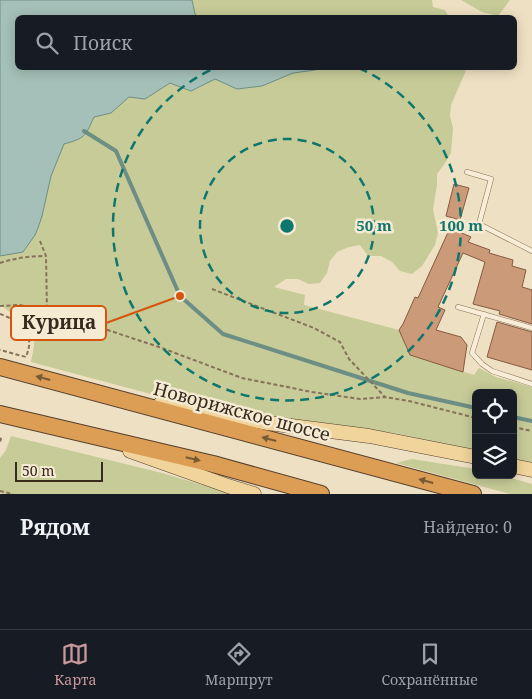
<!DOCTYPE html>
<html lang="ru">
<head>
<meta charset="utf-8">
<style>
	:root { --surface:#171b24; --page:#242831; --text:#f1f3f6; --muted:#9ea1a6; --line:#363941; --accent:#c8999c }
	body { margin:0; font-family:"Noto Serif",serif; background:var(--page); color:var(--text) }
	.controls { position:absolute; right:15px; bottom:15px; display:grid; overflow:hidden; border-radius:8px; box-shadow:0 2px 12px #0003 }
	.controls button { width:45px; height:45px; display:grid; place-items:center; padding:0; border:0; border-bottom:1px solid var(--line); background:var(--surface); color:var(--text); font:25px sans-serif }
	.scale { position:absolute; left:15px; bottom:12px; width:88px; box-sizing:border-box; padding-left:5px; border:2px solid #372a1e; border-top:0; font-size:14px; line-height:18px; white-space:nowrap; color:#372a1e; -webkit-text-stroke:4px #f5ead2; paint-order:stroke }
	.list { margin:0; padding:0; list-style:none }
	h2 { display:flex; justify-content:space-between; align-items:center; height:65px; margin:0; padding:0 20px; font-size:21px }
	h2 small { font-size:16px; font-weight:400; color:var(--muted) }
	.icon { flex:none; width:28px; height:28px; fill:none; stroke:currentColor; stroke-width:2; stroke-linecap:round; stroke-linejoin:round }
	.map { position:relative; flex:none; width:532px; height:494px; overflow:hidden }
	.search { position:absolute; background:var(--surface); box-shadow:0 2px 12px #0003; left:15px; right:15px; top:15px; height:55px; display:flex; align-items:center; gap:12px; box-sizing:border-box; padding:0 18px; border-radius:8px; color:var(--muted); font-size:19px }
	.sheet { height:135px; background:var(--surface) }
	nav { display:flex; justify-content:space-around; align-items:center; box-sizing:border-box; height:70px; border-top:1px solid var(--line); background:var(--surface); font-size:14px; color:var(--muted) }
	nav a { display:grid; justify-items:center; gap:2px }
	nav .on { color:var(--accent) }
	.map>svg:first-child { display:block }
</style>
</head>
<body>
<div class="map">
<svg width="532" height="494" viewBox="0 0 532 494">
	<rect width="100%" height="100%" fill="#eee0c3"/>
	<!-- green -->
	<path fill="#c6cb97" d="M192 0H432L433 7 445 10 449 17H197L195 14Z
		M461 0H510L498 16 482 12Z
		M320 68H467L451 105 450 116 453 128 451 153 445 163 437 174V185L433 209 438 233 435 245 422 266 412 274 400 271 392 262 381 256H368L360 245 349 247 337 252 330 261 327 273 320 283 309 284 298 279H286L274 287 305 295 304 305 399 330 411 355 474 375 479 368 496 377 532 387V463L513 459V393H476V451L394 433 275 417 177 401 31 362C32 355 35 346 34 338 33 327 9 312 0 304V256L23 252 42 216 51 176 64 144C84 139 86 136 94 117L111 113 129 97 145 99 170 83 191 91 215 79 237 89 262 86 293 73 315 70Z
		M11 436 162 473 233 494H2L0 493V458L6 450Z
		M412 459 476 469V475H501L532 484V494H510L396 463Z"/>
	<!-- water -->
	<path fill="#a5c0b8" stroke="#6c8e85" d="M0 0H192L195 14 197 17 18 18V68H320L315 70 293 73 262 86 237 89 215 79 191 91 170 83 145 99 129 97 111 113 94 117C85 137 85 138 64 144L51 176 42 216 38 228 35 235 23 252 0 256Z"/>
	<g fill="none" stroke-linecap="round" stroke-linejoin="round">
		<!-- stream -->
		<path stroke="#6c8e85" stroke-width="4" d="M84 131 116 151 180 296 223 334 408 393 476 408
			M513 417 532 421"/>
	</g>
	<!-- building -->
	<path fill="#cb9a79" stroke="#865a40" d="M454 184 469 188 460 220 446 216Z
		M450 228 471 237 468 242 490 250 489 253 513 260 512 266 526 270 522 287 532 290V324L499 314 500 311 473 304 485 262 463 253 438 307 445 310 436 330 461 337 467 345 463 372 410 355 399 330 403 324 415 297 418 298Z
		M497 322 532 332V370L487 357Z"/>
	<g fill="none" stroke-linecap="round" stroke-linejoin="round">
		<defs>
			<path id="lane" d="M467 172 491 179 479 224 532 251
				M458 307 532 328
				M484 314 472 353 482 364 492 371 532 384"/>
			<path id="primary" d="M161 403 268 423 369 436 476 457
				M130 451 228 486 254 494
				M513 466 532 470"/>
			<path id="highway" d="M0 367 473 494
				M0 414 213 464 321 494"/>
		</defs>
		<!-- lane casing -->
		<use href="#lane" stroke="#87715a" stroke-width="5.5"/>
		<!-- primary casing -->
		<use href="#primary" stroke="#55402e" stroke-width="15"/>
		<!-- highway casing -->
		<use href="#highway" stroke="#55402e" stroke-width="18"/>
		<!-- path -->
		<path stroke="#87715a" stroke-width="2" stroke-dasharray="4 2.5" stroke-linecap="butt" d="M40 241 46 256 47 310
			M0 263C15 258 30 256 46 256
			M212 289 314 328 340 342 349 359 385 397
			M0 306 19 305 47 310 159 347 242 378 312 392 360 399 385 397 409 401 476 418
			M0 314C12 318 26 326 29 340 30 346 28 351 26 357L0 350
			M513 427 532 431
			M0 438 1 439 0 442
			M0 491 13 494"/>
		<!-- lane -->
		<use href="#lane" stroke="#f8edd6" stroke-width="4.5"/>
		<!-- primary -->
		<use href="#primary" stroke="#f0d49b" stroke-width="14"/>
		<!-- highway -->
		<use href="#highway" stroke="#dc9e54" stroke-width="16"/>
	</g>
	<!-- one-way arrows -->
	<defs><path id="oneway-solid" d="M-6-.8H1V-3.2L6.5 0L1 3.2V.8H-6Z" transform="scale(1.25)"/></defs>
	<g fill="#795834">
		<use href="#oneway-solid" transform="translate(43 378) rotate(-165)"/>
		<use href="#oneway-solid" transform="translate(269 439) rotate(-165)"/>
		<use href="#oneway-solid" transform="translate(193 459) rotate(13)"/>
		<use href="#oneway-solid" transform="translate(426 481) rotate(-165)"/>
	</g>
	<!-- distance rings -->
	<g fill="none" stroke="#0f766e" stroke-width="2.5" stroke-dasharray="9 6">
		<circle cx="287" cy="226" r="87"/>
		<path d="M359 68A174 174 0 1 1 215 68"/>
	</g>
	<g text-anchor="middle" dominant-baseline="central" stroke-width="5" stroke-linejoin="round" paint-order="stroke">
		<!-- street labels -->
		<g font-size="18" fill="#372a1e" stroke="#f5ead2">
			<text transform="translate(242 411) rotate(15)">Новорижское шоссе</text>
		</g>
	</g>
	<circle cx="287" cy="226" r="8" fill="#0f766e" stroke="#f5ead2" stroke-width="2.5"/>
	<g font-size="15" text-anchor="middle" font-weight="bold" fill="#0f766e" stroke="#f5ead2" stroke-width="5" stroke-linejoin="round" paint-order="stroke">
		<text x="374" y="231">50 m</text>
		<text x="461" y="231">100 m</text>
	</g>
	<!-- callouts -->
	<path fill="none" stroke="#d6540e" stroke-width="2" d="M180 296L106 323"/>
	<circle fill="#d6540e" stroke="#f5ead2" stroke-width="2" cx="180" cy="296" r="5"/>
	<rect fill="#f5ead2" stroke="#d6540e" stroke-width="2" x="11" y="306" width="95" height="34" rx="5"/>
	<g font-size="19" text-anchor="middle" font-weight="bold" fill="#372a1e">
		<text x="59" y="329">Курица</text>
	</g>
</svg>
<div class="controls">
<button><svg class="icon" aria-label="locate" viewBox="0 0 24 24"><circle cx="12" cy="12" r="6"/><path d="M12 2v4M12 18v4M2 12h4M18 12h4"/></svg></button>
<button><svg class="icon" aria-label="layers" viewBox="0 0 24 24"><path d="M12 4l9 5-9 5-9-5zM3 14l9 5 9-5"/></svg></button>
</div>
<div class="scale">50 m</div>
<div class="search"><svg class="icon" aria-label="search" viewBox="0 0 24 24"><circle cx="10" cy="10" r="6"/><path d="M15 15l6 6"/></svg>Поиск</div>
</div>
<section class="sheet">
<h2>Рядом<small>Найдено: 0</small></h2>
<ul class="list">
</ul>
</section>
<nav>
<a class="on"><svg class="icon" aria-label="map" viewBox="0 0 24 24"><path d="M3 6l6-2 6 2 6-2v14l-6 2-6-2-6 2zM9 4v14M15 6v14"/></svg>Карта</a>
<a><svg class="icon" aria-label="directions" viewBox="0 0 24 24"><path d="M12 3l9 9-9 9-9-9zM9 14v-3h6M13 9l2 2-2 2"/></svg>Маршрут</a>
<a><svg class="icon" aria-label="saved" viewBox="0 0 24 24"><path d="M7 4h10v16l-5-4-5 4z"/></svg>Сохранённые</a>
</nav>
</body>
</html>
